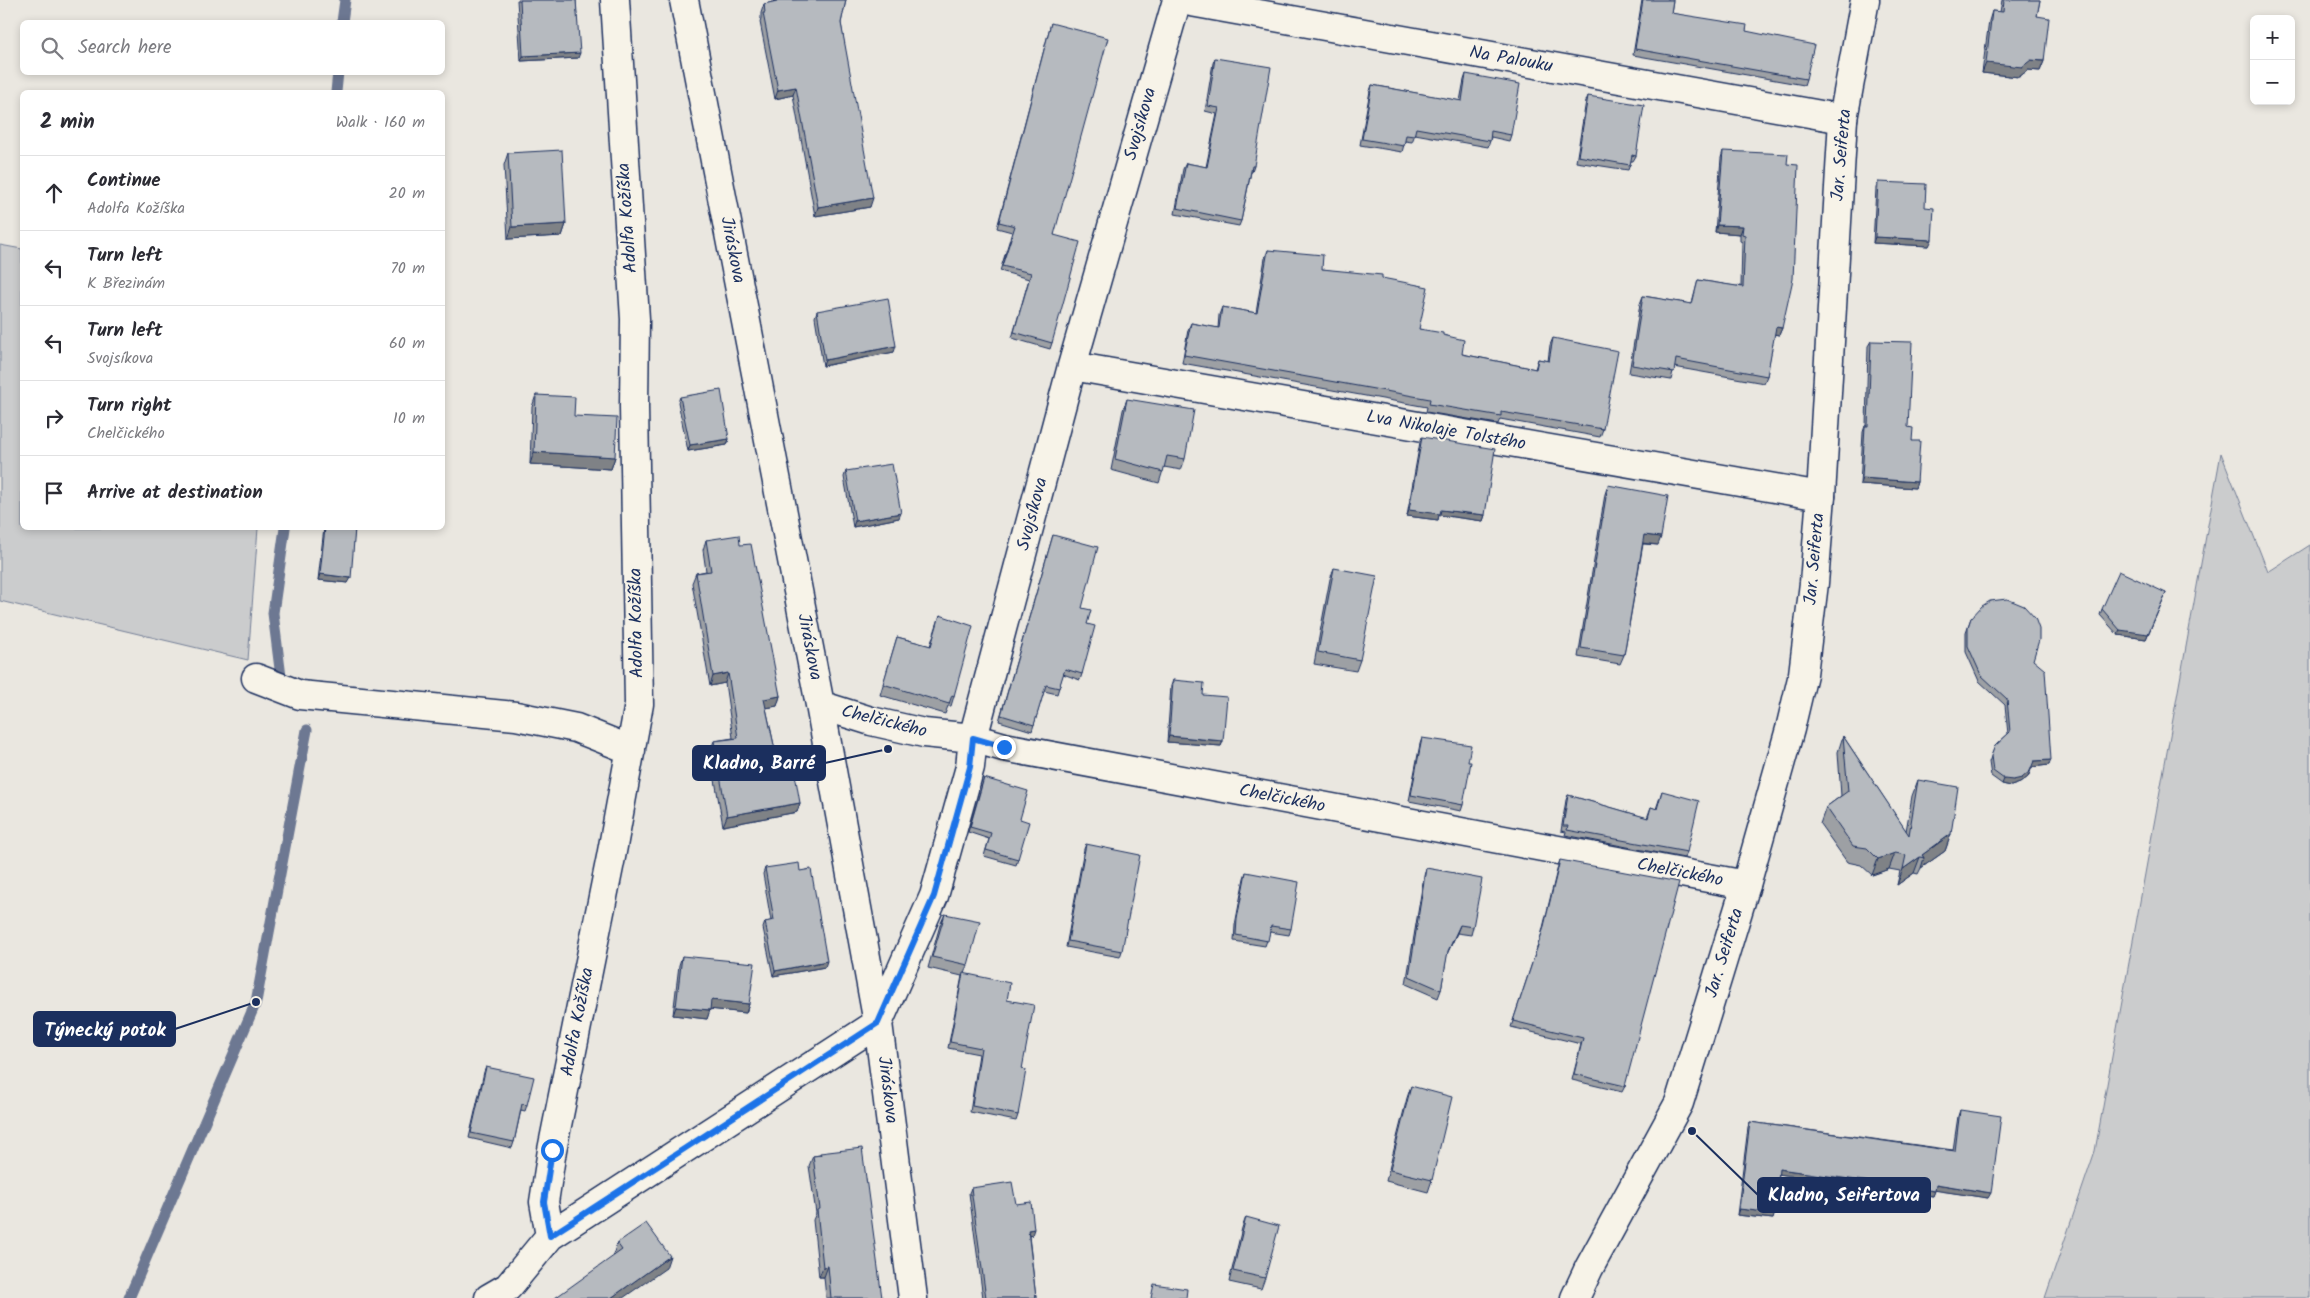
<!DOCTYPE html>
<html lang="en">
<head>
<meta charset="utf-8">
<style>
	:root { --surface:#fff; --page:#f2f2f3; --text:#2b2b33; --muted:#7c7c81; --line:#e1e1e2 }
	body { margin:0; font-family:Kalam,sans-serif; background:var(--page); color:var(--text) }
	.controls { position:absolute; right:15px; top:15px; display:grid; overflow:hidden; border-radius:8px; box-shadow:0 2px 8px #0003 }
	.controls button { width:45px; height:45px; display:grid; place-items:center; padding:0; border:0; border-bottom:1px solid var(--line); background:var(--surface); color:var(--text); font:25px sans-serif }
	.stop { position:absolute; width:15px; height:15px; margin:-11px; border:4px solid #1a73e8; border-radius:50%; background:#fff }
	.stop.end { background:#1a73e8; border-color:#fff; box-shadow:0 1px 5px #0008 }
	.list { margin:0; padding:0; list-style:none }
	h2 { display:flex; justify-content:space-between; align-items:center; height:65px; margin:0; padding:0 20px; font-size:21px }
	h2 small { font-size:16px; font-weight:400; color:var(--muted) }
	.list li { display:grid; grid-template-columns:32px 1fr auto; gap:15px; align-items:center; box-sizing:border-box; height:75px; padding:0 20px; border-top:1px solid var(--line) }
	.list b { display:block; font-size:19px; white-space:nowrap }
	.list p { margin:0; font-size:16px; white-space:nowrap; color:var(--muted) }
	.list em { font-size:16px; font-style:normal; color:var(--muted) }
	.icon { flex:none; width:28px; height:28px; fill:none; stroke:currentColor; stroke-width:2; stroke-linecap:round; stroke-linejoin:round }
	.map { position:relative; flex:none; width:2310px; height:1298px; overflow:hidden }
	.search { position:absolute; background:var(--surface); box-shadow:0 2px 8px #0003; left:20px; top:20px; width:425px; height:55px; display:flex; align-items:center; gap:12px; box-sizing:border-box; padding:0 18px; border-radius:8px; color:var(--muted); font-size:19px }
	.panel { position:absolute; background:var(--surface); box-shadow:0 2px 8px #0003; left:20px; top:90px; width:425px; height:440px; border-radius:8px }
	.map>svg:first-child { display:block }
</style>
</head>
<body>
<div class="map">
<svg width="2310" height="1298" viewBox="0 0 2310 1298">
	<rect width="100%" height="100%" fill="#eae7e0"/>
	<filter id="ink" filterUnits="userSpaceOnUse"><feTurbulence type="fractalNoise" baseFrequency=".02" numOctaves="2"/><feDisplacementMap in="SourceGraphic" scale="10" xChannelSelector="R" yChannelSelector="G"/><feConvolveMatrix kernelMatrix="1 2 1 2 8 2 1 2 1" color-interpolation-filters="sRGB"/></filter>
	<g filter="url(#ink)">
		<!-- green -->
		<path fill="#cbcccd" stroke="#737e96" d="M0 245 22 249V528H258L248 660 0 601Z
			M2221 453 2268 572 2310 545V1298H2045L2095 1151Z"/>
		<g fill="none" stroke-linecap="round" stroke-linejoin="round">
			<!-- stream -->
			<path stroke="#6d7892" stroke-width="11" d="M342 22 345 0
				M336 92 338 72
				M281 677 273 613 285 528
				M129 1298 256 1002 307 730"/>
			<defs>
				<path id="street" d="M684 0 820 705 878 1023 913 1298
					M1180 0 1843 119
					M1072 366 1821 496
					M256 678 300 695 516 716 576 728 631 750
					M820 705 871 721 924 733 973 738 1004 747 1746 885
					M550 1236 544 1202 552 1150 611 857 639 704 634 406 635 319 615 0
					M489 1298 508 1287 550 1236 878 1023 934 896 970 767 973 738 1072 366 1177 0"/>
				<path id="secondary" d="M1575 1298 1589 1268 1679 1103 1746 885 1790 729 1803 674 1814 583 1821 496 1843 119 1865 0"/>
			</defs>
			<!-- street casing -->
			<use href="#street" stroke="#1b2f5e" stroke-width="31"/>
			<!-- secondary casing -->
			<use href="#secondary" stroke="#1b2f5e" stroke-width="31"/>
			<!-- street -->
			<use href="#street" stroke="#f7f3e8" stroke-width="28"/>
			<!-- secondary -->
			<use href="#secondary" stroke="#f7f3e8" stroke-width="28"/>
		</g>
		<!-- wall -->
		<path fill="#9da0a4" stroke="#1b2f5e" d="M517 0H576L578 58 521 61Z
			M774 0H846L841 23 870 207 815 216 793 95 775 99 760 22 761 18V13L764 4 774 2Z
			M1642 0H1673L1671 13 1746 31 1806 79 1804 85 1633 55Z
			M2002 0H2040L2037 16 2044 61 2040 71 2028 70 2019 77 1982 73 1989 21 1992 11 2000 12Z
			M1051 23 1054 235 1052 343 1050 349 1012 338 1029 279 1000 271 1012 232 997 228Z
			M1215 58 1254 166 1252 172H1251L1241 221 1239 226 1175 214 1183 169 1186 163 1206 167 1217 114 1205 111 1213 63Z
			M1466 74 1511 135 1509 141 1491 137 1490 141 1488 147 1415 134 1412 142 1405 141 1402 152 1360 145 1370 91 1372 85 1460 101 1464 80Z
			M1588 96 1636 156 1633 161H1631L1628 170 1576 162 1586 101Z
			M1723 151 1782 328 1779 335 1774 334 1767 376 1764 383 1674 367 1671 380 1629 373 1640 304 1643 296 1692 304 1698 280 1741 287 1742 242 1740 241V234L1715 232 1721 158Z
			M508 153 566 224 562 236 508 239 504 165Z
			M1878 182 1925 207 1929 246 1873 243 1876 188Z
			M1268 250 1322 269 1382 278 1419 329 1443 335 1462 354 1535 369 1538 359 1548 361 1550 345 1553 338 1603 429 1600 437 1500 419 1498 424 1426 412 1427 407 1182 363 1188 330 1191 323 1218 328 1219 315 1222 307 1256 313 1265 258Z
			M817 311 894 352 823 366 815 317Z
			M1871 341 1908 427 1912 441 1917 482 1915 488 1860 484 1863 432 1865 426H1866L1868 346Z
			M536 395 574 416 615 457 611 469 530 464 532 407Z
			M680 397 729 439 727 445 688 451 678 402Z
			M1127 399 1185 459 1181 470 1164 467 1159 483 1111 470 1123 410Z
			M1422 437 1485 515 1483 521 1439 515 1438 520 1407 516 1420 442Z
			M846 471 899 518 853 527 844 477Z
			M1608 485 1658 545 1643 544 1624 655 1620 664 1578 657 1605 494Z
			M324 528H355L348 583 318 580Z
			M1053 535 1087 624 1082 674 1080 680 1063 674 1057 694 1044 691 1032 731 999 721Z
			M706 540 740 545 780 696 777 706 766 708 777 759 800 803 797 812 723 826 710 751 714 741 733 738 725 683 710 686 692 583 696 573 706 571 703 550Z
			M1334 568 1360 660 1356 671 1314 664 1330 579Z
			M2166 593 2146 639 2118 635 2100 615 2102 609Z
			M940 615 954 696 951 706H948L945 714 880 695 897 637 930 646Z
			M1971 618 2033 660 2049 765 2032 767 2028 777 2020 783 2011 786 2002 784 1991 776 1989 762 1995 746 2008 734 2005 705 1979 681 1966 652V632Z
			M1173 680 1203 695 1223 741 1221 746 1167 742 1171 686Z
			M1843 736 1906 831 1912 796 1918 780 1951 834 1945 851 1921 868 1918 874 1914 873 1897 885 1900 871 1889 869 1872 875 1861 865 1847 862 1820 824 1826 807 1841 796 1838 752Z
			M1422 738 1463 805 1461 811 1409 801 1420 744Z
			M984 778 1020 819 1018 859 1016 865 984 856 989 839 968 832Z
			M1662 791 1687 852 1684 858 1565 835 1566 832 1561 831 1566 800 1568 795 1647 818 1651 807 1656 809Z
			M1086 844 1122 951 1120 957 1066 947 1084 849Z
			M1560 860 1625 1086 1622 1092 1572 1080 1581 1044 1511 1027 1541 936 1558 866Z
			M765 868 800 871 825 967 773 976 763 928 765 922 771 921 763 874Z
			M1426 868 1473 927 1471 935 1457 933 1447 954 1441 990 1438 998 1406 984 1424 876Z
			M1246 872 1291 929 1289 935 1270 932 1265 946 1234 941 1235 925 1244 878Z
			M945 914 968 965 965 974 1007 1000 1022 1069 1018 1115 1016 1121 970 1112 979 1054 948 1048 962 976 928 968 940 925Z
			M682 956 749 1004 746 1013 710 1009 707 1019 673 1015 679 965Z
			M486 1067 527 1105 525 1111 521 1110 514 1142 512 1148 469 1138 484 1072Z
			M1411 1086 1432 1180 1428 1192 1386 1181 1407 1098Z
			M1960 1110 1988 1198 1935 1190 1933 1196 1779 1174 1773 1219 1737 1215 1748 1128 1750 1122 1953 1150 1958 1116Z
			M820 1153 882 1298H826L824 1277H819L813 1220 816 1213 809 1166 813 1156 820 1155Z
			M971 1188 1016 1204 1032 1235 1029 1236 1036 1298H983L969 1193Z
			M1246 1217 1265 1278 1261 1289 1229 1282 1242 1228Z
			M617 1243 666 1268 614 1256 613 1255Z"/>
		<!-- shaded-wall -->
		<path fill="#7f8286" stroke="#1b2f5e" d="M580 53 578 58 521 61 523 56Z
			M2031 60 2044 61 2040 71 2028 70 2019 77 1982 73 1986 63Z
			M796 87 793 95 775 99 778 90Z
			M873 198 870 207 815 216 818 207Z
			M566 224 562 236 508 239 512 227Z
			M1717 225 1743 226 1740 234 1715 232Z
			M1875 237 1932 240 1929 246 1873 243Z
			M1776 327 1782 328 1779 335 1773 334Z
			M896 346 894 352 823 366 825 360Z
			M729 439 727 445 688 451 690 445Z
			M534 452 615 457 611 469 530 464Z
			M1862 478 1917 482 1915 488 1860 484Z
			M1409 510H1441L1485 515 1483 521 1439 515 1438 520 1407 516Z
			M901 513 899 518 853 527 855 521Z
			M1644 535 1661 537 1658 545 1641 543Z
			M320 574 351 578 348 583 318 580Z
			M2166 593 2146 639 2118 635 2120 630Z
			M728 673 725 683 710 686 713 676Z
			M780 696 777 706 760 709 764 699Z
			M1169 736 1223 741 1221 746 1167 742Z
			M2051 760 2049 765 2032 767 2028 777 2020 783 2011 786 2002 784 2004 779 2034 761Z
			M800 803 797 812 723 826 727 816Z
			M1951 834 1945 851 1921 868 1924 858 1922 855Z
			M1895 853 1889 869 1872 875 1878 859Z
			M1920 857 1914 873 1897 885 1903 869Z
			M1460 925 1457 933 1445 958 1448 951Z
			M827 961 825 967 773 976 775 971Z
			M711 1000 749 1004 746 1013 708 1009Z
			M676 1007 710 1010 707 1019 673 1015Z
			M1779 1169 1935 1191 1933 1196 1777 1174Z
			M1936 1184 1991 1193 1988 1198 1933 1190Z
			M1739 1209 1775 1213 1773 1219 1737 1215Z
			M1034 1229 1032 1235 1026 1236 1028 1230Z
			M670 1256 666 1268 623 1298H611Z
			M828 1266 824 1277H819L823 1267Z"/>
		<!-- building -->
		<path fill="#b6babf" stroke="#1b2f5e" d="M520 0H576L580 53 523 56Z
			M777 0H846L841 23 873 198 818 207 796 87 778 90 763 13H765L764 4 777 1Z
			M1643 0H1673L1671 13 1747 25 1746 31 1814 45 1806 79 1635 49Z
			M2004 0H2040L2037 16 2049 18 2044 61 2031 60 2022 67 1986 63 1992 11 2003 12Z
			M1051 23 1108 38 1054 235 1080 242 1052 343 1014 332 1031 273 1002 266 1015 226 999 222Z
			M1215 58 1271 67 1254 166H1252L1241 221 1177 208 1186 163 1207 167 1219 108 1208 106Z
			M1466 74 1520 84 1511 135 1491 131 1490 141 1416 128 1414 136 1406 135 1404 146 1362 139 1372 85 1462 101Z
			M1588 96 1644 105 1636 156 1632 155 1630 165 1578 156Z
			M562 150 566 224 512 227 508 153Z
			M1723 151 1788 154 1787 164 1798 165 1793 279 1782 328 1776 327 1767 376 1676 359 1674 372 1632 365 1643 296 1692 304 1698 280 1743 287 1745 235 1742 234 1743 226 1717 225Z
			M1878 182 1926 184 1925 207 1934 208 1932 240 1875 237Z
			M1268 250 1323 255 1322 269 1382 275V278L1428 287 1419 329 1443 333V335L1464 340 1462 354 1536 369 1538 359 1549 361 1553 338 1618 351 1603 429 1501 412V416L1429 404 1430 399 1184 355 1191 323 1219 328 1222 307 1257 313Z
			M888 298 896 346 825 360 817 311Z
			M1871 341 1912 342 1908 427 1913 428 1912 441H1920L1917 482 1862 478 1865 426H1868Z
			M721 390 729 439 690 445 680 397Z
			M536 395 575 397 574 416 617 418 615 457 534 452Z
			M1127 399 1194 410 1185 459 1167 456 1163 472 1115 459Z
			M1422 437 1495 449 1485 515 1441 510 1440 514 1409 510Z
			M892 464 901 513 855 521 846 471Z
			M1608 485 1668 496 1661 537 1644 535 1624 655 1581 648Z
			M325 528H355L351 578 320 574Z
			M739 535 740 545 751 544 780 696 764 699 777 759 792 757 800 803 727 816 714 741 738 738 728 673 713 676 696 573 711 571 706 540Z
			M1053 535 1098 547 1082 608 1091 610 1087 624 1095 626 1082 674 1065 669 1059 688 1046 685 1034 725 1001 715Z
			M1334 568 1377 576 1360 660 1318 652Z
			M2119 571 2166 593 2148 634 2120 630 2102 609Z
			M2007 599 2024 606 2035 618 2039 629V640L2033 660 2045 670 2051 760 2034 761 2030 771 2022 778 2013 780 2004 779 1993 771 1991 756 1995 746 2010 732 2007 699 1981 675 1968 646V627L1971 618 1982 606 1990 601Z
			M940 615 973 626 954 696 952 695 949 704 883 684 897 637 931 646Z
			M1173 680 1204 683 1203 695 1227 697 1223 741 1169 736Z
			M1843 736 1909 835 1918 780 1958 787 1951 834 1922 855 1924 858 1920 857 1903 869 1906 855 1895 853 1878 859 1867 848 1853 846 1826 807 1848 791Z
			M1422 738 1471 745 1468 762H1471L1463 805 1411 795Z
			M984 778 1028 791 1020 819 1029 822 1018 859 986 850 991 833 970 827Z
			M1662 791 1699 801 1687 852 1567 830 1568 826H1563L1568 795 1648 818 1651 807 1657 809Z
			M1086 844 1140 855 1122 951 1068 941Z
			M1560 860 1679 882 1625 1086 1574 1074 1583 1038 1513 1021 1543 930Z
			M799 863 800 871 811 869 827 961 775 971 765 922 774 920 765 868Z
			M1426 868 1455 873V874L1482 879 1473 927 1460 925 1448 951 1441 990 1409 976Z
			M1246 872 1299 882 1291 929 1271 926 1268 941 1236 935 1237 919Z
			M945 914 980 921 968 965 932 957Z
			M682 956 755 963 749 1004 711 1000 710 1010 676 1007Z
			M963 973 1010 983 1007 1000 1034 1005 1022 1069 1026 1070 1018 1115 972 1106 981 1048 950 1042Z
			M486 1067 534 1077 527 1105 522 1104 514 1142 471 1133Z
			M1411 1086 1452 1097 1432 1180 1390 1170Z
			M1960 1110 2001 1116 1991 1193 1936 1184 1935 1191 1779 1169 1775 1213 1739 1209 1750 1122 1955 1151Z
			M862 1148 882 1298H831L828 1266 823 1267 817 1210 820 1209 813 1156 821 1155 820 1153Z
			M1012 1182 1016 1204 1031 1202 1034 1229 1028 1230 1036 1298H986L971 1188Z
			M1246 1217 1279 1226 1265 1278 1233 1271Z
			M646 1223 670 1256 611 1298H555L622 1250 617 1243Z
			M1154 1284 1187 1289 1186 1298H1151Z"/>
	</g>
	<g fill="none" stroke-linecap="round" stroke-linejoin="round" filter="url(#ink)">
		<!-- route -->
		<path stroke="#1a73e8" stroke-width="6" d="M552 1150 544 1202 550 1236 878 1023 934 896 970 767 973 738 1004 747"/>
	</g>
	<g text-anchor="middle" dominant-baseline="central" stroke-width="4" stroke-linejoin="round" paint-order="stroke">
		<!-- street labels -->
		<g font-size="18" fill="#1b2f5e" stroke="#f7f3e8">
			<text transform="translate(1511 60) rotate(10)">Na Palouku</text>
			<text transform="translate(1141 124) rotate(-74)">Svojsíkova</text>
			<text transform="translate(1842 155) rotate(-85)">Jar. Seiferta</text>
			<text transform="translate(628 218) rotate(-94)">Adolfa Kožíška</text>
			<text transform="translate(732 250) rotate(79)">Jiráskova</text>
			<text transform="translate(1446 431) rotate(10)">Lva Nikolaje Tolstého</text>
			<text transform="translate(1033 514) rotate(-75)">Svojsíkova</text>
			<text transform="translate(1815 559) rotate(-85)">Jar. Seiferta</text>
			<text transform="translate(637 623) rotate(-91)">Adolfa Kožíška</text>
			<text transform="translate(809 647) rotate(79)">Jiráskova</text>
			<text transform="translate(884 722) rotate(14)">Chelčického</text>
			<text transform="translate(1282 799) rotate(11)">Chelčického</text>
			<text transform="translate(1680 873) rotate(11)">Chelčického</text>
			<text transform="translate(1725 953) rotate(-73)">Jar. Seiferta</text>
			<text transform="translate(578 1022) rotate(-79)">Adolfa Kožíška</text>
			<text transform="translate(887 1090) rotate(83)">Jiráskova</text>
		</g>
	</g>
	<!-- callouts -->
	<path fill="none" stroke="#1b2f5e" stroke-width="2" d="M888 749L825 763M256 1002L175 1029M1692 1131L1758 1195"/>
	<g fill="#1b2f5e" stroke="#f7f3e8" stroke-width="2">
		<circle cx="888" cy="749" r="5"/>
		<circle cx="256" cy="1002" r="5"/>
		<circle cx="1692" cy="1131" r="5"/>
	</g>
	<g fill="#1b2f5e" stroke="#1b2f5e" stroke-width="2">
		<rect x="693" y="746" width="132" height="34" rx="5"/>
		<rect x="34" y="1012" width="141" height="34" rx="5"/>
		<rect x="1758" y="1178" width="172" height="34" rx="5"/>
	</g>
	<g font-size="19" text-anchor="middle" font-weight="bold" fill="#fff">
		<text x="759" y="769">Kladno, Barré</text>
		<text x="105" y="1036">Týnecký potok</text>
		<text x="1844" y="1201">Kladno, Seifertova</text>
	</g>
</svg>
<div class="controls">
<button>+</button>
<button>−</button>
</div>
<div class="stop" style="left:552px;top:1150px"></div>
<div class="stop end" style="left:1004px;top:747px"></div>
<div class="search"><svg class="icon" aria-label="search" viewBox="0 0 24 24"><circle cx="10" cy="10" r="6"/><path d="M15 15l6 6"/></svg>Search here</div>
<section class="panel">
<h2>2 min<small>Walk · 160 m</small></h2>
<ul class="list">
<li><svg class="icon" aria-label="ahead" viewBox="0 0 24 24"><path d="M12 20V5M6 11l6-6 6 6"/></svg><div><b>Continue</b><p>Adolfa Kožíška</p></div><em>20 m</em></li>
<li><svg class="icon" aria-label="left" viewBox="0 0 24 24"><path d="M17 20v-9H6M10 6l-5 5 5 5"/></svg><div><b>Turn left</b><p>K Březinám</p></div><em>70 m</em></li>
<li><svg class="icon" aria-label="left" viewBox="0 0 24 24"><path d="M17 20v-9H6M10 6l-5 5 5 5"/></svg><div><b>Turn left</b><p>Svojsíkova</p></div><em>60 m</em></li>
<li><svg class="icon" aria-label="right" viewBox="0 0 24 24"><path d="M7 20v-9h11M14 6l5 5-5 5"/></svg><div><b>Turn right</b><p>Chelčického</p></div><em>10 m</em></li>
<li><svg class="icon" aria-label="arrive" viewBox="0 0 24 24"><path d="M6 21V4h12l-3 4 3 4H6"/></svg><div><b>Arrive at destination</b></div></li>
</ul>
</section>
</div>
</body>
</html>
